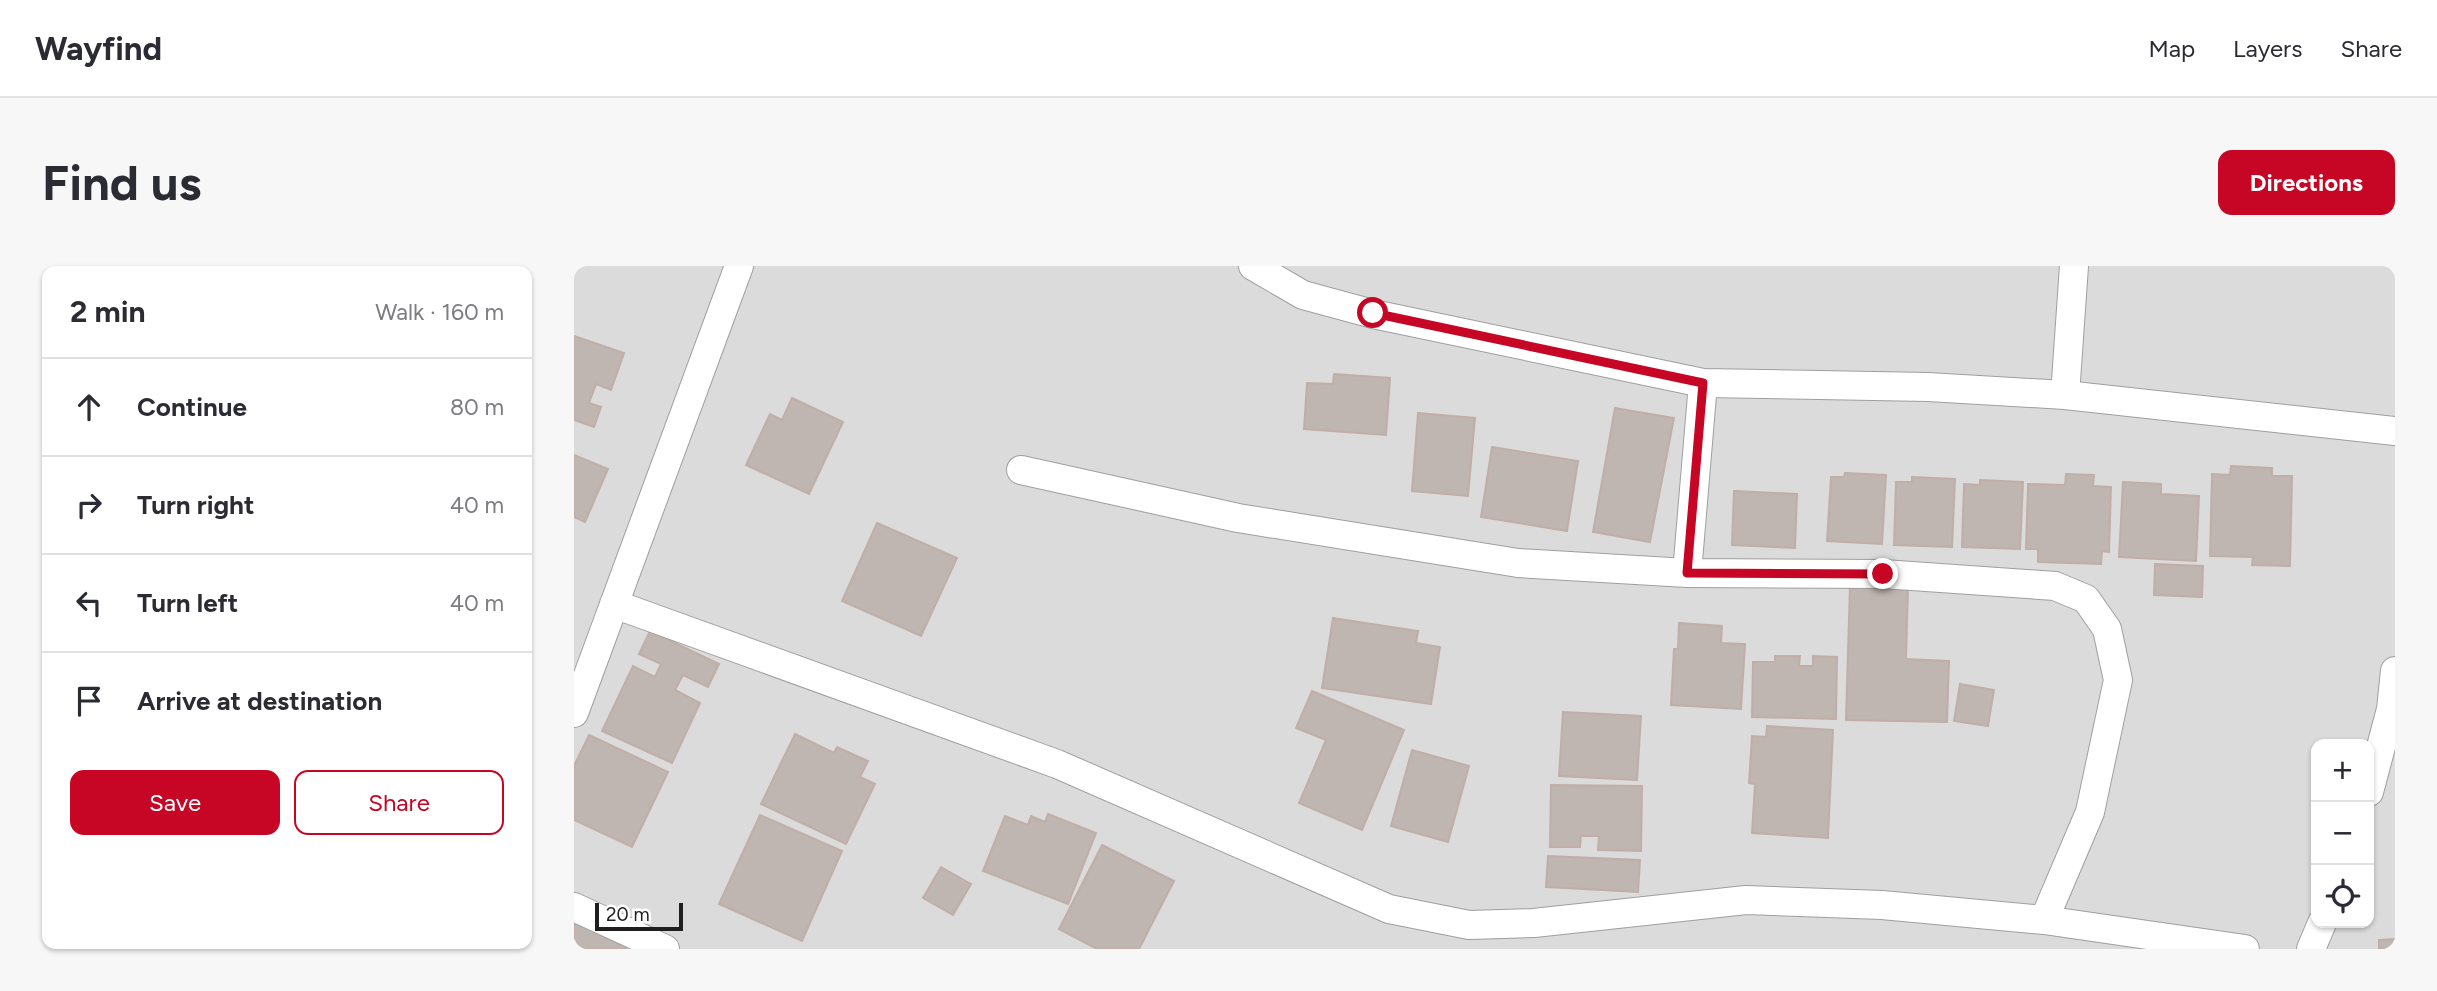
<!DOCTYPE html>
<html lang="en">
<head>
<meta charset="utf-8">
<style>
	:root { --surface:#fff; --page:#f7f7f7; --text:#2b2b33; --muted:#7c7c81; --line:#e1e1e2; --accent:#c60624 }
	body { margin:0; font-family:Figtree,sans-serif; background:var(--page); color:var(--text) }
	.controls { position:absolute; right:21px; bottom:21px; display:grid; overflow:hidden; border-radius:14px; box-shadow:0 2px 5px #0004 }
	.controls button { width:63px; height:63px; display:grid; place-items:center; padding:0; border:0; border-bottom:2px solid var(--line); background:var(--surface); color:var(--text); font:35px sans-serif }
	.scale { position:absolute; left:21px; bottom:18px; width:88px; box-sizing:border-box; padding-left:7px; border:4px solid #1e1e1e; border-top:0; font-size:19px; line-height:24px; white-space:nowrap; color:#1e1e1e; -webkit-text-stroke:5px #fff; paint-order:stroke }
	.stop { position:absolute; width:21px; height:21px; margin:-16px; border:5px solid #c60624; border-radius:50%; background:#fff }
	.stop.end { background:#c60624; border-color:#fff; box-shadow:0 2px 7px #0008 }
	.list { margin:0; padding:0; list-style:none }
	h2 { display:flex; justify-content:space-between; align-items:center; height:91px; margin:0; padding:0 28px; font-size:30px }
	h2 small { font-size:23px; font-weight:400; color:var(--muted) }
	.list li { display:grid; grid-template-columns:46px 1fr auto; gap:21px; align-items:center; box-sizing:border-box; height:98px; padding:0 28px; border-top:2px solid var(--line) }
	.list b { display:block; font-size:26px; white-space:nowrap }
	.list em { font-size:23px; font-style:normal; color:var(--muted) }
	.actions { display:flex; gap:14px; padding:21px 28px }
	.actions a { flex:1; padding:16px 0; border:2px solid var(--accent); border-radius:14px; text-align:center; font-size:24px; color:var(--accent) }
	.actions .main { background:var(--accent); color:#fff }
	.icon { flex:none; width:38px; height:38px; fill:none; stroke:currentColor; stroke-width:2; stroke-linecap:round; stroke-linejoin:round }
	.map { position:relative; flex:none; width:1821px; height:683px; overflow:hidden; border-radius:14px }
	header { display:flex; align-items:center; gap:42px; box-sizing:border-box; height:98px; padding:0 35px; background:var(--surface); border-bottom:2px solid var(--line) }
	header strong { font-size:33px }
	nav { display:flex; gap:38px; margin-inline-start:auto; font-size:24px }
	.intro { display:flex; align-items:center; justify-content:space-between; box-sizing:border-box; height:168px; padding:0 42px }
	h1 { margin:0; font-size:49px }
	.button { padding:18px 32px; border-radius:14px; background:var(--accent); color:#fff; font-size:24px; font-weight:700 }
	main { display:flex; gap:42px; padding:0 42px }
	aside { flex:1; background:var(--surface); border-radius:14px; box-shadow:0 2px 5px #0004 }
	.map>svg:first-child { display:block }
</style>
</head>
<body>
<header>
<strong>Wayfind</strong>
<nav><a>Map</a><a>Layers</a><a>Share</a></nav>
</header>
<div class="intro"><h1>Find us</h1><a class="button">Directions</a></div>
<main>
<aside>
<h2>2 min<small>Walk · 160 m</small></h2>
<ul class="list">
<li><svg class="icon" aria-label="ahead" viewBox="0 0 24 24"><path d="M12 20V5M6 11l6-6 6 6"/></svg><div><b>Continue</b></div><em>80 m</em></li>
<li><svg class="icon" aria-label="right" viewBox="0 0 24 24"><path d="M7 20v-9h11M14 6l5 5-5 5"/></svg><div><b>Turn right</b></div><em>40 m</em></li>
<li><svg class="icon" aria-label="left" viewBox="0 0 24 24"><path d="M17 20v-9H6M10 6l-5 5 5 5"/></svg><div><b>Turn left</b></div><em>40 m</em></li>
<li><svg class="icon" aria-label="arrive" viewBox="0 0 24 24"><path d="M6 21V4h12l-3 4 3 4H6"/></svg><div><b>Arrive at destination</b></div></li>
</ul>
<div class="actions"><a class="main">Save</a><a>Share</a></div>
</aside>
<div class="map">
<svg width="1821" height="683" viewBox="0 0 1821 683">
	<rect width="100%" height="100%" fill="#efeae4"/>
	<!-- residential -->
	<path fill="#dcdbdb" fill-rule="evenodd" d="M0 0H1821V683H0ZM1742 478H1795V657H1742Z"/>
	<!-- building -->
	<path fill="#bfb5b1" stroke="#c0aea7" stroke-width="2" d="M0 70 50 87 37 124 22 118 15 137 27 141 20 161 0 154Z
		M760 108 816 112 812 169 730 163 733 117 759 118Z
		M218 132 269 156 235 228 172 199 196 148 208 154Z
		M1041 142 1100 152 1076 276 1019 266Z
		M844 147 901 152 894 230 838 225Z
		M918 181 1004 195 993 265 907 251Z
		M0 189 34 203 11 256 0 251Z
		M1657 200 1698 202V210H1718L1716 300 1678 299 1679 291 1636 290 1638 208 1656 209Z
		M1271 207 1312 209 1308 278 1253 275 1257 211H1270Z
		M1492 208 1520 209 1519 220 1537 221 1535 286 1528 285 1527 298 1464 296V283H1452L1454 218 1491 219Z
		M1338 211 1381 213 1378 281 1320 279 1322 216H1338Z
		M1406 214 1449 216 1446 283 1388 281 1390 218 1406 219Z
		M1549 216 1587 218V228L1625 230 1622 295 1545 291Z
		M1160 225 1223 228 1221 282 1158 279Z
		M303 257 383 292 347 370 268 335Z
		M1581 298 1629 300 1628 331 1580 329Z
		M1276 319 1334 321 1332 393 1375 395 1373 456 1272 454Z
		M759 352 844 365 842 377 866 381 857 438 748 422Z
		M1105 357 1148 360 1147 377 1171 378 1167 443 1097 439 1100 383H1104Z
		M76 365 145 398 134 421 109 409 101 424 126 437 98 497 28 465 59 400 81 411 87 398 65 388Z
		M1201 390H1226L1225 400H1239V390L1263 391 1262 453 1178 451 1179 396H1201Z
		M1386 418 1420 424 1414 460 1380 455Z
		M738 425 830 464 788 564 725 537 752 474 722 462Z
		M989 446 1067 450 1063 514 985 510Z
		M1193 460 1259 464 1254 572 1178 567 1181 518 1175 517 1178 470 1192 471Z
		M221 468 260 487 263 481 294 495 286 511 301 518 272 578 187 538Z
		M15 469 94 506 58 581 0 554V500Z
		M838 484 895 500 874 576 817 560Z
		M977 519 1068 520 1067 585 1024 584 1025 570H1007L1006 581H976Z
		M474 548 522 567 494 638 409 605 431 550 454 559 457 550 471 556Z
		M186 549 268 585 228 675 145 638Z
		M528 579 600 615 565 683H523L485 663Z
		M974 590 1066 594 1064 626 972 621Z
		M367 601 397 618 379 649 349 632Z
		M0 656 53 681 52 683H0Z
		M1821 673V683H1805V674Z"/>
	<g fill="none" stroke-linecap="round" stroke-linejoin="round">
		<defs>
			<path id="street" d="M679 0 729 29 799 48 1129 117 1354 121 1491 129 1821 165
				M1491 129 1500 0
				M1113 307 1129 117
				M40 338 483 498 815 643 895 659 960 657 1172 634 1308 639 1470 654 1516 546 1544 414 1533 363 1512 333 1481 320 1309 308 1113 307 944 297 664 252 447 204
				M0 447 165 0
				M1795 526 1817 443 1821 405
				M0 641 91 683
				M1470 654 1671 683
				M1737 683 1748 657"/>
		</defs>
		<!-- street casing -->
		<use href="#street" stroke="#9f9f9f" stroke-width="30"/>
		<!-- street -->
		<use href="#street" stroke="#fff" stroke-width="28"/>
	</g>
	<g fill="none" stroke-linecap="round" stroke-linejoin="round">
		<!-- route -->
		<path stroke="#c60624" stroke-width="9" d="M799 47 1129 117 1113 307 1309 308"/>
	</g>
</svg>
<div class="controls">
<button>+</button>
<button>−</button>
<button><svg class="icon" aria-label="locate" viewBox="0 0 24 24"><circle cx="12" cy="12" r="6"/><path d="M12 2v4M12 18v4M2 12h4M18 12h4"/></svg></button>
</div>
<div class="scale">20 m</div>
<div class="stop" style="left:799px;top:47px"></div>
<div class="stop end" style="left:1309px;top:308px"></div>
</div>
</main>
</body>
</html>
